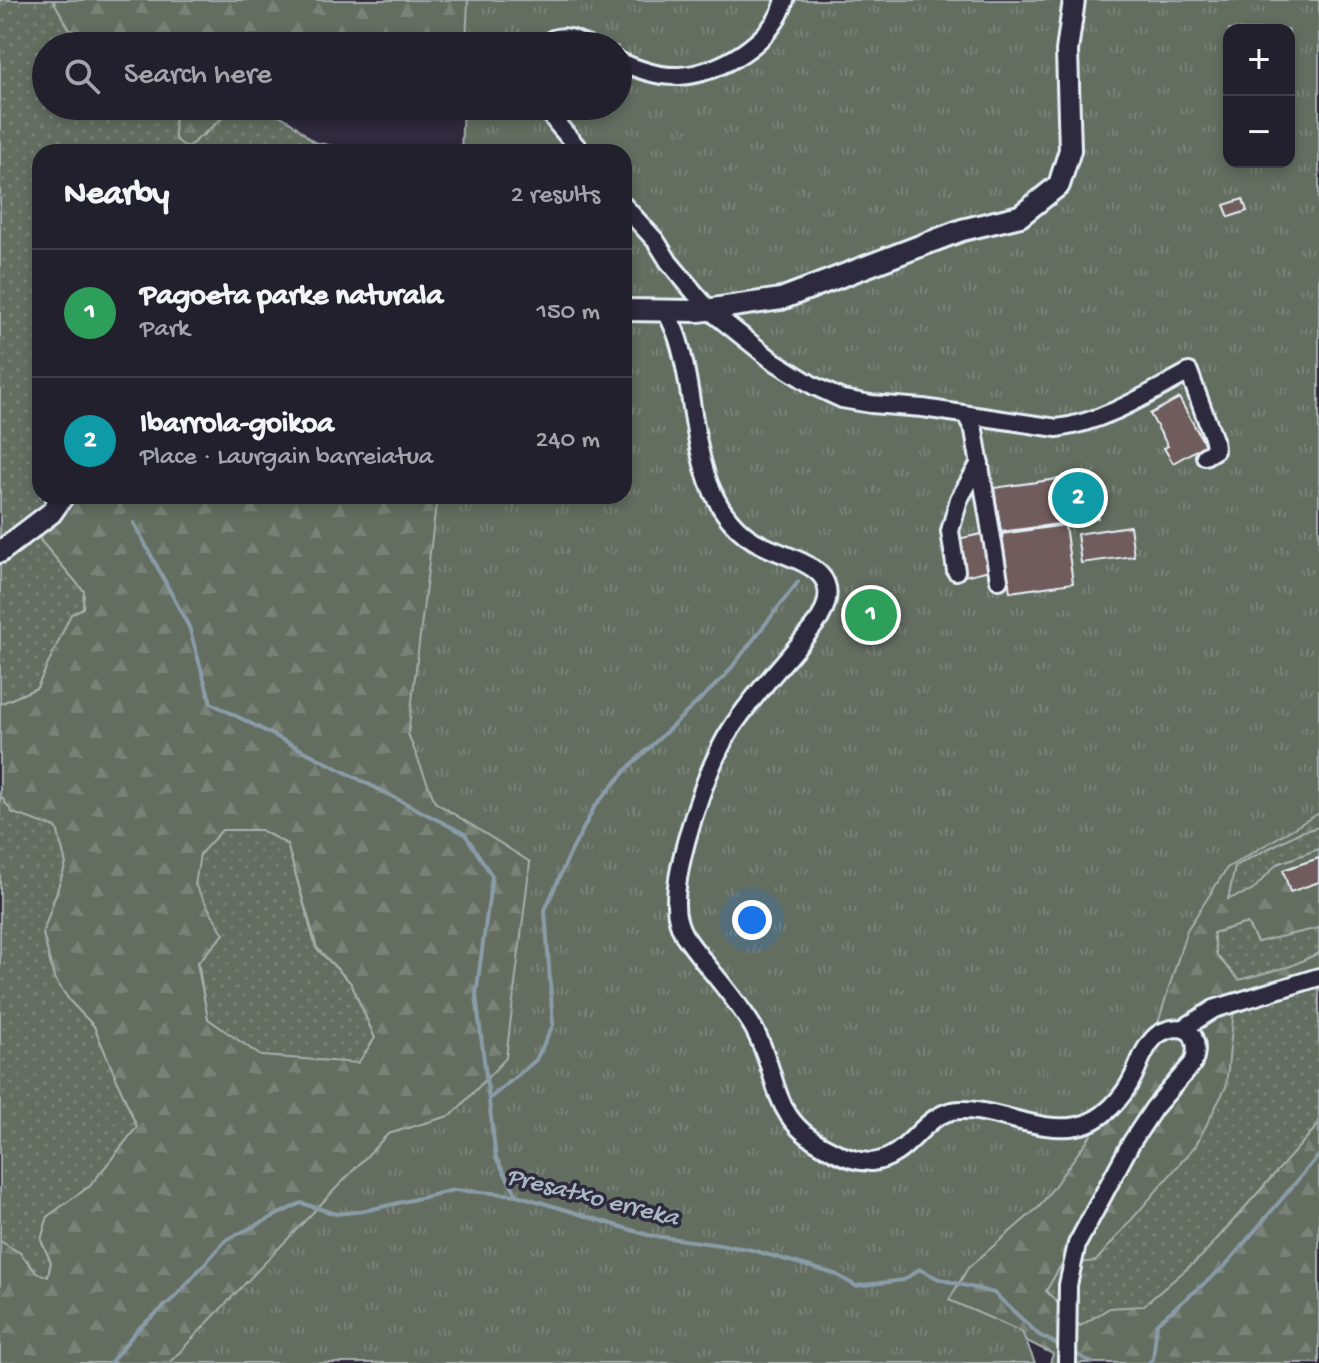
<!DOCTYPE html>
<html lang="en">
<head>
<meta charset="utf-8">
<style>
	:root { --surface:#23202e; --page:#2b2836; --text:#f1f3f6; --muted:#a3a3aa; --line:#403e4a; --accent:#ff9aa2 }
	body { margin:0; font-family:"Gochi Hand",sans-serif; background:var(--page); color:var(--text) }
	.controls { position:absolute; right:24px; top:24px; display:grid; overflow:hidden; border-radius:16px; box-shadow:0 4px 12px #0003 }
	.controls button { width:72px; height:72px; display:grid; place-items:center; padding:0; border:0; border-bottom:2px solid var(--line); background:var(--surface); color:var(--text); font:40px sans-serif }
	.you { position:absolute; left:752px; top:920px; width:28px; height:28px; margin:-20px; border:6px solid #fff; border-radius:50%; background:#1a73e8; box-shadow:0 0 0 12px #1a73e833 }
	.badge { display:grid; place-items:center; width:52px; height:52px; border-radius:50%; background:var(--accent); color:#fff; font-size:26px; font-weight:700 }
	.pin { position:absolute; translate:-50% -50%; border:4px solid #fff; box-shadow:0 2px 8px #0006 }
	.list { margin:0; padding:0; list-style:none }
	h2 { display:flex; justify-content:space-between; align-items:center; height:104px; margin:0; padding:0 32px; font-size:34px }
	h2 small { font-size:26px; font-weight:400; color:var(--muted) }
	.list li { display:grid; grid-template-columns:52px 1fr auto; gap:24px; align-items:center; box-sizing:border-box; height:128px; padding:0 32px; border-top:2px solid var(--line) }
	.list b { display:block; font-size:30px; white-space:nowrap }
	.list p { margin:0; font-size:26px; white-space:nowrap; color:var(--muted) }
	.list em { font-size:26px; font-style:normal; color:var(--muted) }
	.icon { flex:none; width:44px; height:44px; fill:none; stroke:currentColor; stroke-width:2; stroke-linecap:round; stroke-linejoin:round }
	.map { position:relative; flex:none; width:1319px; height:1363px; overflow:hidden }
	.search { position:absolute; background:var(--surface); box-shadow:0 4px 12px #0003; left:32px; top:32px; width:600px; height:88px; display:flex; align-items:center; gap:20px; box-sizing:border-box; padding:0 28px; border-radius:44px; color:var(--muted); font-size:30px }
	.panel { position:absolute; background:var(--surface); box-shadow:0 4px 12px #0003; left:32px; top:144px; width:600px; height:360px; border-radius:24px }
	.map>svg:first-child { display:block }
</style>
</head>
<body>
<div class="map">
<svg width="1319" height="1363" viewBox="0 0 1319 1363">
	<defs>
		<pattern id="grass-dots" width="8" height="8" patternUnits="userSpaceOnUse" patternTransform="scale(2)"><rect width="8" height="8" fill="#646d61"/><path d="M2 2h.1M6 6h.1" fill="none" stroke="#7a8278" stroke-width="1.8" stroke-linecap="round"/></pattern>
		<pattern id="forest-firs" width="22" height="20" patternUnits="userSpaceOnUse" patternTransform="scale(2)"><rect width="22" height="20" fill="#646d61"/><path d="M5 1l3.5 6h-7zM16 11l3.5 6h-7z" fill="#7a8278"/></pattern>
		<pattern id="park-tufts" width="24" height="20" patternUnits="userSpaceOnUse" patternTransform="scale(2)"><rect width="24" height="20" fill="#646d61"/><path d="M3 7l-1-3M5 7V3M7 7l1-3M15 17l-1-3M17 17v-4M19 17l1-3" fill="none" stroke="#7a8278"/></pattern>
	</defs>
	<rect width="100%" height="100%" fill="#2f2a3d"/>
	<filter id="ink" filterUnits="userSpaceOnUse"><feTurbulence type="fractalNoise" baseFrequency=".0125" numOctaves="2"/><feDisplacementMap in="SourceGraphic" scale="16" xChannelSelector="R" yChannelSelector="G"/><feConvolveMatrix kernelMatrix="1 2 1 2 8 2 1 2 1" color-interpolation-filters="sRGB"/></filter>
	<g filter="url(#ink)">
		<!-- grass -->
		<path fill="url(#grass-dots)" stroke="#a6afac" stroke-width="2" d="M0 0H53L70 30 97 39 104 46H46V106H174L175 139 204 135 229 112 250 106H263L291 122 314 142 361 152H40V496H50L40 540 84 591 83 608 71 615 37 688 0 704Z
			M0 795 13 813 57 827 66 864 43 933 54 978 70 1001 94 1026 137 1127 90 1186 48 1216 41 1240 51 1262 48 1277 37 1273 20 1253 0 1241Z
			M1319 827V849L1277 864 1252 892 1228 900 1235 866 1300 832Z
			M222 830H261L287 844 316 948 351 983 375 1038 358 1064 260 1056 208 1019C201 986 184 881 201 853 206 845 216 837 222 830Z
			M1247 923 1257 942 1319 928V953L1291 966 1239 980 1217 956 1213 933Z
			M1319 970V1124L1202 1256 1143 1307 1110 1308 1080 1326 1046 1291 1061 1265 1231 1023 1235 998Z"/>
		<!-- forest -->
		<path fill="url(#forest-firs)" stroke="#a6afac" stroke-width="2" fill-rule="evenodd" d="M53 0H528L572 46H104L97 39 70 30Z
			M174 106H250L229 112 187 148 175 139Z
			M1319 330V827L1300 832 1235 866 1228 899 1252 891 1277 864 1319 849V928L1257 942 1247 923 1213 933 1217 956 1239 980 1291 966 1319 953V970L1235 999 1226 1087 1196 1145 1096 1261 1061 1265 1046 1291 1080 1326 1110 1308 1143 1306 1202 1256 1319 1124V1363H1050L1053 1354 1011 1333 956 1363H0V1241L20 1253 37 1273 48 1277 51 1262 41 1240 48 1216 90 1186 137 1127 94 1026 70 1001 54 978 43 933 66 864 57 828 13 813 0 795V704L37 688 71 614 83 608 84 591 40 540 50 496H624ZM222 830H261L287 844 317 948 351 983 375 1038 358 1063 261 1056 208 1019 197 963 224 934 195 885 200 854Z"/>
		<!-- park -->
		<path fill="url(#park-tufts)" stroke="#a6afac" stroke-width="2" fill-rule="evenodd" d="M468 0H1319V813L1227 868 1187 930 1148 1055 1040 1206 968 1268 949 1300 1022 1332 1035 1363H169L388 1134 452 1115 506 1058 530 862 435 802 408 734 437 496H624V152H461L463 106H618V46H466ZM1229 30H1289V162H1229Z"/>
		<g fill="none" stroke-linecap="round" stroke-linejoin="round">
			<!-- stream -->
			<path stroke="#899ca8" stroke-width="4" d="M134 523 189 627 211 703 465 834 492 876 476 995 496 1158 517 1195
				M489 1099 536 1060 553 1025 545 910 568 858 595 806 629 767 725 676 798 582
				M1071 1351 1092 1363
				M110 1363 137 1330 175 1297 226 1240 301 1203 336 1214 364 1211 454 1190 517 1195 648 1235 748 1249 835 1274 856 1286 904 1280 919 1269 939 1279 994 1293 1039 1335 1063 1347
				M1148 1363 1153 1359 1157 1323 1224 1267 1319 1155"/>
		</g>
		<!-- building -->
		<path fill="#6f5c5c" stroke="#e8f1f8" stroke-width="2" d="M1243 199 1247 211 1229 217 1224 205Z
			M1179 398 1205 445 1173 463 1164 448 1168 446 1150 414Z
			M1091 474 1098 518 1065 523 1058 479Z
			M1058 479 1065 523 1001 532 994 488Z
			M1065 525 1073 583 1010 592 1002 534Z
			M1130 526 1134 556 1081 563 1077 534Z
			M982 534 990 570 964 576 957 539Z
			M1319 858V882L1290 892 1283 870Z"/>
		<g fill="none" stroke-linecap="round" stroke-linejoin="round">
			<defs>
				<path id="minor" d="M549 46 553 39C566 34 576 40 588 46
					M618 61C637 69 658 77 679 76 720 74 774 41 785 0
					M548 106C549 119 572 139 581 152
					M624 206 656 241 669 262 708 309 772 360 814 386 842 399 871 404 923 408 1057 428C1104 422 1148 394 1189 372L1214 440 1215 450 1205 456
					M666 311C670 320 675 329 678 339 696 394 691 475 730 520 739 531 751 540 764 546 796 561 847 569 820 618 792 656 757 689 731 729 707 766 675 862 676 905 676 916 679 926 684 935 706 967 733 994 753 1027 782 1078 767 1119 831 1150 844 1157 856 1162 871 1162 908 1159 920 1118 952 1111 986 1104 1037 1134 1077 1126 1102 1122 1124 1097 1134 1075 1140 1062 1144 1048 1154 1038 1163 1028 1189 1022 1194 1039 1197 1046 1196 1055 1193 1063L1154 1108 1131 1143 1077 1244 1068 1285 1067 1363
					M966 415 974 430 999 580
					M956 571 950 531 959 499 980 463
					M1184 1028 1214 1009 1319 977"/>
				<path id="major" d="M624 310 699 311 781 299 962 230 1020 216 1059 185 1070 150 1067 51 1074 0
					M0 552 51 513 63 496"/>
			</defs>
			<!-- minor casing -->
			<use href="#minor" stroke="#e8f1f8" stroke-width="22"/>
			<!-- major casing -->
			<use href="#major" stroke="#e8f1f8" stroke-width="26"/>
			<!-- minor -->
			<use href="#minor" stroke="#2f2a3d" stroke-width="16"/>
			<!-- major -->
			<use href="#major" stroke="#2f2a3d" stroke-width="20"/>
		</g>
	</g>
	<g text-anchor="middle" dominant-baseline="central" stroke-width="7" stroke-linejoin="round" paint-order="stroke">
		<!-- water labels -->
		<g font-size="26" font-style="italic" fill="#a9b8c3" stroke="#2f2a3d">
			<text transform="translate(592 1199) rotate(14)">Presatxo erreka</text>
		</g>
	</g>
</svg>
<div class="controls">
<button>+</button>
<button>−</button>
</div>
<div class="you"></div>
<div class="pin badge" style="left:871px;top:615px;background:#2e9e5b">1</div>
<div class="pin badge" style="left:1078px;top:498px;background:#0f9aa8">2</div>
<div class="search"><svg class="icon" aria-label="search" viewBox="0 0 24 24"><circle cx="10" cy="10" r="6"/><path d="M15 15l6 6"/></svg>Search here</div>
<section class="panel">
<h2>Nearby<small>2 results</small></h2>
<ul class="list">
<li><span class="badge" style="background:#2e9e5b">1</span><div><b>Pagoeta parke naturala</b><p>Park</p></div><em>150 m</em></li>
<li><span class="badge" style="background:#0f9aa8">2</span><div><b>Ibarrola-goikoa</b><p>Place · Laurgain barreiatua</p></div><em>240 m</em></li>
</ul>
</section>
</div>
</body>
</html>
